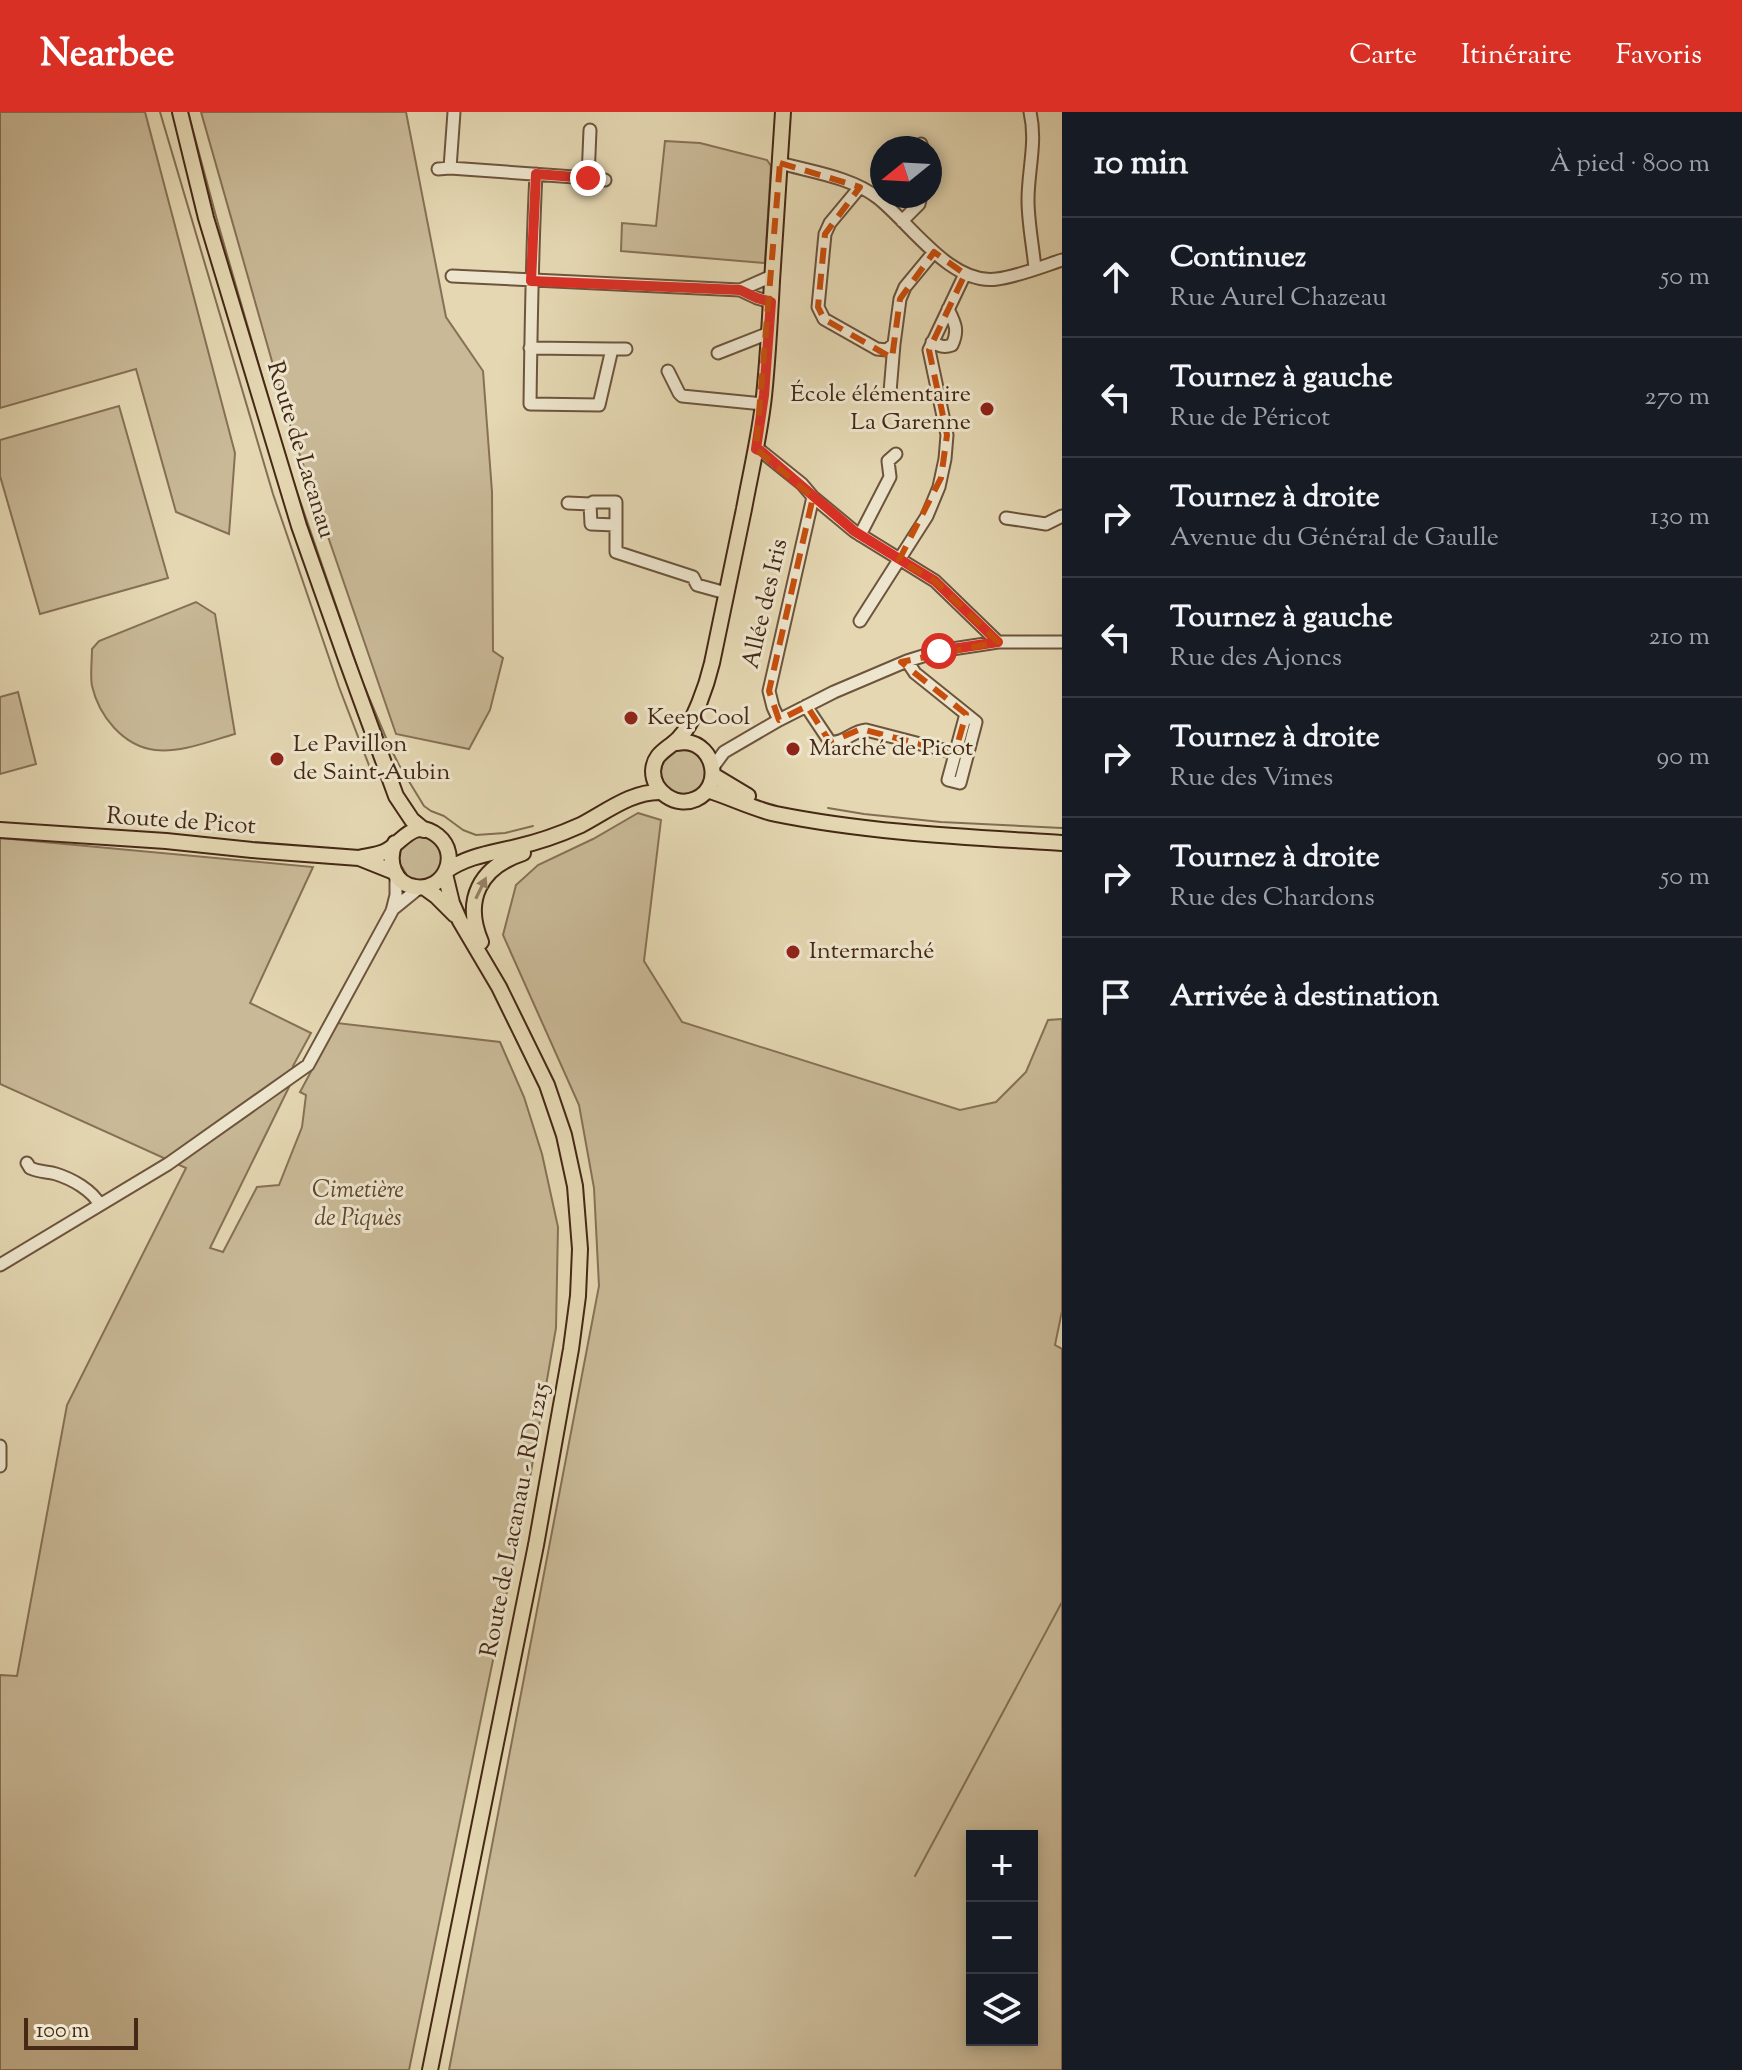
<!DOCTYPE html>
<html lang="fr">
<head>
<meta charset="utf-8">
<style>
	:root { --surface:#171b24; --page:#20242c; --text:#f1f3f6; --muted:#9ea1a6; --line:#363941; --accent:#d93025 }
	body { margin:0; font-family:"Sorts Mill Goudy",serif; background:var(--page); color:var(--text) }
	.controls { position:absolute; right:24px; bottom:24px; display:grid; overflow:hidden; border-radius:0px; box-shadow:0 4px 12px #0003 }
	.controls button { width:72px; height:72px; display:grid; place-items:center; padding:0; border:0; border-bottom:2px solid var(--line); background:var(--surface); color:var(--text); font:40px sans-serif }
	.compass { position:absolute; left:870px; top:24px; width:72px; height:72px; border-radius:50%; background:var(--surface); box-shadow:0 4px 12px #0003; rotate:252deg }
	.scale { position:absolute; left:24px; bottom:20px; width:114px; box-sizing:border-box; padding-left:8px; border:4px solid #452815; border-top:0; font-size:22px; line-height:28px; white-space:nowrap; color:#452815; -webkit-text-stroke:6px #ede5cd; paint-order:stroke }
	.stop { position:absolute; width:24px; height:24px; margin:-18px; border:6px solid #d93025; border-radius:50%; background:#fff }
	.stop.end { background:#d93025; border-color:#fff; box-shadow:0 2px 8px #0008 }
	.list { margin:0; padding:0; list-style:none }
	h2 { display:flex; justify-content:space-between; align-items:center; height:104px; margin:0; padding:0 32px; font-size:34px }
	h2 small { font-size:26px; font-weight:400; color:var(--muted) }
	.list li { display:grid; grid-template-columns:52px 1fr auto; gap:24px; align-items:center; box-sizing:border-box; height:120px; padding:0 32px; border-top:2px solid var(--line) }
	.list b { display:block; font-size:30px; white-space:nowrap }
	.list p { margin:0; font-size:26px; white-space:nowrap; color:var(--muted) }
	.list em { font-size:26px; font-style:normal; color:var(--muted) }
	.icon { flex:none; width:44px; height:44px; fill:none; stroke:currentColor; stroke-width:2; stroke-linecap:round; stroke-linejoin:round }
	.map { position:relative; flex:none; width:1062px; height:1958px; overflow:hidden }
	header { display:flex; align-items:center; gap:48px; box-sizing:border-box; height:112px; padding:0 40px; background:var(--accent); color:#fff }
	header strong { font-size:38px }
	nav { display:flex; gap:44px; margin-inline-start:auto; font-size:28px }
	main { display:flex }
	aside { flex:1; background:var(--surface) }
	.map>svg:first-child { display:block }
</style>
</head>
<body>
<header>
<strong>Nearbee</strong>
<nav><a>Carte</a><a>Itinéraire</a><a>Favoris</a></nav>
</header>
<main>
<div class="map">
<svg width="1062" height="1958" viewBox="0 0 1062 1958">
	<rect width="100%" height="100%" fill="#e4d7b2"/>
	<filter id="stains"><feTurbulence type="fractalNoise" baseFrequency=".0025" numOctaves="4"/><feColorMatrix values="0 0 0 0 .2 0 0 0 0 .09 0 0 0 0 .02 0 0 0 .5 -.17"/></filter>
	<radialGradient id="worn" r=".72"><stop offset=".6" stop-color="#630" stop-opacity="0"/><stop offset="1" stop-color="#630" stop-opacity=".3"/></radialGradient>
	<!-- green -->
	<path fill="#c9b997" stroke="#877056" stroke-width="2" fill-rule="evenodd" d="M0 0H145L235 341 229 422 176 400 136 257 0 296Z
		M201 0H406L446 205 483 259 492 380 493 539 503 546 490 598 469 637 396 622 293 323Z
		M665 29 700 31 767 48 771 54 765 151 621 139 622 111 656 114Z
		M119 294 168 466 40 502 0 364V328Z
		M196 490 215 502 235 622C210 629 181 641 155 638 123 634 99 604 92 574 90 563 92 549 92 537L99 529Z
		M18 580 36 652 0 662V585Z
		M661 660a22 22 0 1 1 44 0a22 22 0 1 1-44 0Z
		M638 701 661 708 644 849 682 910 960 998 996 990 1026 960 1048 908 1062 907V1199L1055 1233 1062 1237V1958H449L599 1174 594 1076 579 993 503 823 516 773 538 753 593 727ZM972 1724H1032V1928H972Z
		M418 723C439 725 443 736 443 755L426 771 406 767V762L402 755 397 754 399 735Z
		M0 726 313 755 250 891 311 921 293 954 292 969 210 1136 223 1140 257 1075 279 1073 302 1015 306 983 300 980 337 911 500 930 524 985 542 1042 558 1115 556 1216 528 1377 409 1958H0V1563L17 1564 67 1293 186 1056 0 972Z"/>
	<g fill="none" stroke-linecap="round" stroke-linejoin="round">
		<!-- stream -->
		<path stroke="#846e53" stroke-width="2" d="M160 0 273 382 339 575 375 669
			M188 0 217 108 287 351 362 569 389 633 399 653 424 694 431 699 444 704 463 718 476 723 505 721 533 714
			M828 696 864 702 941 710 1062 716
			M915 1764 1062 1490"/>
		<defs>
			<path id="minor" d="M454 0 450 56 588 66 590 18
				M1030 0C1037 30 1028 58 1028 88 1028 111 1033 134 1035 157
				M921 32 922 36
				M780 51C812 60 851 65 878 86 910 111 951 174 997 167 1019 164 1041 155 1062 148
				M438 57 450 56
				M588 66 605 68
				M860 75 830 111 825 122 818 195 824 207 877 237 887 238 894 232 900 187 905 175 934 140
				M902 109 919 92 921 84
				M452 164 740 178 757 186 771 190
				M740 178 772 164
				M932 230C939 234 944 236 952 233 959 218 955 211 948 197
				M530 236 612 237 599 293 530 292C531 216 532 139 536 62
				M612 237H626
				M718 241 769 221
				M668 259 679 281 682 284 763 292
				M890 280 894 232
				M756 337 761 339 802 372 813 385 854 419 935 469 998 530
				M568 391 590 392
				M1006 406 1046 412 1062 404
				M615 413 591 412 590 392 593 390H616V440L693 465 697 473 726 481
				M860 423 890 365 888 349 896 342
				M860 509 927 404 939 375 945 347 947 323 929 238 965 162
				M907 549 915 561 976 610 960 671 948 668 966 602
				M806 594 830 630C844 632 852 619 866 618L955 641
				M779 608 773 595 769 579 813 385
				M713 655 724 640 779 608 834 580 907 549 939 539 998 530H1062
				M392 798 419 776
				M27 1051 30 1056C41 1061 47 1059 56 1062 72 1067 92 1078 100 1093
				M0 1153 168 1052 308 953 392 799 396 783V764
				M0 1334V1354"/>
			<path id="major" d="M180 0 206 106 299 414 346 547 396 684 412 708 424 718
				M674 631C678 631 682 630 686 630 715 633 723 675 696 687 676 696 653 680 653 659 654 641 667 638 678 627 694 612 707 572 712 551 723 500 733 448 744 397 751 359 760 322 764 284 768 246 770 207 772 169 776 113 779 56 783 0
				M713 663 748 684
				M707 678C730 685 753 697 776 702 870 721 967 725 1062 731
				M0 718 166 729 252 738 359 746 394 760
				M359 746C367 744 377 743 384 740 402 732 413 704 438 724 461 743 444 780 415 775 394 772 387 749 395 731
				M446 759C467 744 492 741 516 735 539 730 561 722 581 713 606 700 632 679 661 680
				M425 776 436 784 455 803
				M481 830C463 788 480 755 523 741
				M430 1958 536 1433 571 1237 578 1184 580 1137 575 1074 564 1023 547 973 499 875 460 809 452 791 445 762"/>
		</defs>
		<!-- minor casing -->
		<use href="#minor" stroke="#6d543c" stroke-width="15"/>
		<!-- major casing -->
		<use href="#major" stroke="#452815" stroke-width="18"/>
		<!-- minor -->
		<use href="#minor" stroke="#ede5cd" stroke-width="11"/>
		<!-- major -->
		<use href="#major" stroke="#e4d7b2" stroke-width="14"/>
	</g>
	<!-- one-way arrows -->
	<defs><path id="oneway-solid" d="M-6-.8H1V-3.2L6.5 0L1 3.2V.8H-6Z" transform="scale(2)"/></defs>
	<use fill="#948064" href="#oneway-solid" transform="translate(481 776) rotate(-64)"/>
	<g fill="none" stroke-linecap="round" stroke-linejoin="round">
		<!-- route -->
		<path stroke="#d93025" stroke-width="10" d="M588 66 536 62 531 169 740 178 757 186 771 190 764 283 756 337 761 339 854 419 935 469 998 530 939 539"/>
	</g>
	<!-- marked area -->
	<path fill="none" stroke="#c74f0e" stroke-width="6" stroke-dasharray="16 10" stroke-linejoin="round" d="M780 51 860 75 825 122 818 195 824 207 892 246 900 187 934 140 965 162 929 238 947 323 941 366 899 448 935 469 998 530 901 550 966 602 955 641 861 617 830 630 807 594 779 608 769 579 813 385 756 337Z"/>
	<!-- markers -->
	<g fill="#8f2418" stroke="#ede5cd" stroke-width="3">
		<circle cx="987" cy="297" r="8"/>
		<circle cx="631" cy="606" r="8"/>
		<circle cx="793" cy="637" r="8"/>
		<circle cx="277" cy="647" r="8"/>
		<circle cx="793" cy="840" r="8"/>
	</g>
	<g text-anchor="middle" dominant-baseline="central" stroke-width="6" stroke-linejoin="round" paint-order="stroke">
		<!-- poi labels -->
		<g font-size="24" fill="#452815" stroke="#ede5cd" text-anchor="start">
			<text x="971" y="283" text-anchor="end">École élémentaire<tspan x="971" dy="28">La Garenne</tspan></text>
			<text x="647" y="606">KeepCool</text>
			<text x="293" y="633">Le Pavillon<tspan x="293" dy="28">de Saint-Aubin</tspan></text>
			<text x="809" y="637">Marché de Picot</text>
			<text x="809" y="840">Intermarché</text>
		</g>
		<!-- street labels -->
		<g font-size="24" fill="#452815" stroke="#ede5cd">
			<text transform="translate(300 338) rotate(73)">Route de Lacanau</text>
			<text transform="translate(766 492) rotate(-77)">Allée des Iris</text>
			<text transform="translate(181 710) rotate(4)">Route de Picot</text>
			<text transform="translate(516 1408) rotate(-79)">Route de Lacanau - RD 1215</text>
		</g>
		<!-- park labels -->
		<g font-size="24" font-style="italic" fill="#5f452f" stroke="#ede5cd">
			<text x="358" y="1079">Cimetière<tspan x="358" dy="28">de Piquès</tspan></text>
		</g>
	</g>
	<rect width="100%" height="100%" filter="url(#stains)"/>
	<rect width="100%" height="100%" fill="url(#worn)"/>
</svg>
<div class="controls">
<button>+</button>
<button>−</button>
<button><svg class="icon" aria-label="layers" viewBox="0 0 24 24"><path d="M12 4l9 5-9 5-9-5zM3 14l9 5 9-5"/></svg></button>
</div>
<svg class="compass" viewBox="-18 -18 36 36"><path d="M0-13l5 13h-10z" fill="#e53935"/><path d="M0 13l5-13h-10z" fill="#9ea1a6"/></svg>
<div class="scale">100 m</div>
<div class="stop" style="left:939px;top:539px"></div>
<div class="stop end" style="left:588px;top:66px"></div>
</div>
<aside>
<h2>10 min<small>À pied · 800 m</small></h2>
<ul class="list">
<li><svg class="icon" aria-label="ahead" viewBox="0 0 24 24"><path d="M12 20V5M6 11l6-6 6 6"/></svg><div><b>Continuez</b><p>Rue Aurel Chazeau</p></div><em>50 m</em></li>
<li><svg class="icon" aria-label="left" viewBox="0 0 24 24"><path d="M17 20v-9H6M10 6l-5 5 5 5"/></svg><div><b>Tournez à gauche</b><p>Rue de Péricot</p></div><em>270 m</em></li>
<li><svg class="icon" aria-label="right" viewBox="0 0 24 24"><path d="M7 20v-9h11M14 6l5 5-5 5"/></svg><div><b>Tournez à droite</b><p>Avenue du Général de Gaulle</p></div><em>130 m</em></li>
<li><svg class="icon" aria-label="left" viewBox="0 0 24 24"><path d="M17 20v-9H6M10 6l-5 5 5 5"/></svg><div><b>Tournez à gauche</b><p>Rue des Ajoncs</p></div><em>210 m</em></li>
<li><svg class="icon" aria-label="right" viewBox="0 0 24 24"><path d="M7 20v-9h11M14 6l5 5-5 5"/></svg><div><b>Tournez à droite</b><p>Rue des Vimes</p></div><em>90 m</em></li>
<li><svg class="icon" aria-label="right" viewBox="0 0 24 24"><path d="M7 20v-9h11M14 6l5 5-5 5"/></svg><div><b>Tournez à droite</b><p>Rue des Chardons</p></div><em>50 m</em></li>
<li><svg class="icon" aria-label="arrive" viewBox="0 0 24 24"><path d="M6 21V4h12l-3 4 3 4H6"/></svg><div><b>Arrivée à destination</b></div></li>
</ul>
</aside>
</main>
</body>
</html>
